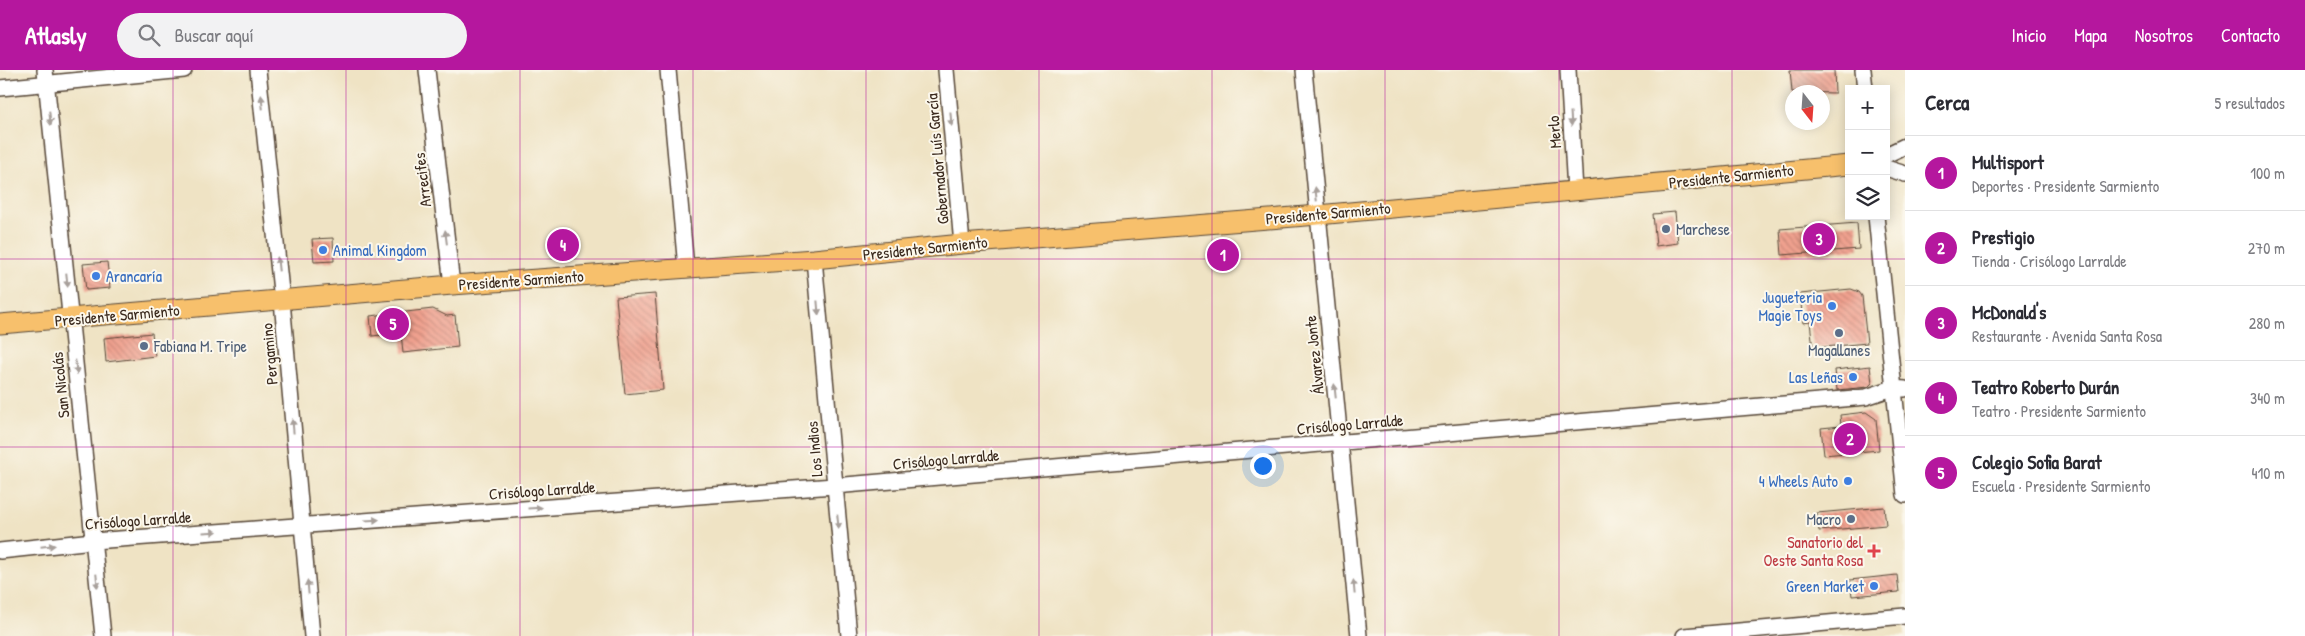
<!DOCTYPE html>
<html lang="es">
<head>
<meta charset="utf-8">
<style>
	:root { --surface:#fff; --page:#f2f2f3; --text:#2b2b33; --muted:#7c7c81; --line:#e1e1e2; --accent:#b5179e }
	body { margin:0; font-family:"Patrick Hand",sans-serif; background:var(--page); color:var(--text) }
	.controls { position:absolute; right:15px; top:15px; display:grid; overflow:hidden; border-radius:0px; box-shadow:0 2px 12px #0003 }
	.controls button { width:45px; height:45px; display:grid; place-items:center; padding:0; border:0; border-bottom:1px solid var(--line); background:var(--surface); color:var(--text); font:25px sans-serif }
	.compass { position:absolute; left:1785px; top:15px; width:45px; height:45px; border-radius:50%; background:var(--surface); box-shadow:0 2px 12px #0003; rotate:163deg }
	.you { position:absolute; left:1262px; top:395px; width:18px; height:18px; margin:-12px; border:4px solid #fff; border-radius:50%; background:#1a73e8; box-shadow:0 0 0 8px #1a73e833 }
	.badge { display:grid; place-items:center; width:32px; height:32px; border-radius:50%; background:var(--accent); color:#fff; font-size:16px; font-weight:700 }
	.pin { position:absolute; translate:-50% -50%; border:2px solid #fff; box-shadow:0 1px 5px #0006 }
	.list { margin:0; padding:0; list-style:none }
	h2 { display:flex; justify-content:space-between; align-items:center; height:65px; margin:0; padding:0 20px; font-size:21px }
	h2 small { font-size:16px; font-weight:400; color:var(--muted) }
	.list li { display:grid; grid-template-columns:32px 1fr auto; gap:15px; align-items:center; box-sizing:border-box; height:75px; padding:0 20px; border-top:1px solid var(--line) }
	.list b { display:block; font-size:19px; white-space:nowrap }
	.list p { margin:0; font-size:16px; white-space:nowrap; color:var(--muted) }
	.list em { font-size:16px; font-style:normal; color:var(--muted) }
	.icon { flex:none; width:28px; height:28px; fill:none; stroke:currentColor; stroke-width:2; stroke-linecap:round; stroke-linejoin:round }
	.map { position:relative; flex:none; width:1905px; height:566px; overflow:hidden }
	header { display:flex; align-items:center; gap:30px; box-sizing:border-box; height:70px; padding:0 25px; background:var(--accent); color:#fff }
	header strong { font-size:24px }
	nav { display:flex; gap:28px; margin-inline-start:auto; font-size:18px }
	.search { width:350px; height:45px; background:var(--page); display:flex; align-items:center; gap:12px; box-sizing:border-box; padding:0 18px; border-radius:28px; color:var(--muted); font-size:19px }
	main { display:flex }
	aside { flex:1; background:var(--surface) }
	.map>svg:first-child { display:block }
</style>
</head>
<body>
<header>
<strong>Atlasly</strong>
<div class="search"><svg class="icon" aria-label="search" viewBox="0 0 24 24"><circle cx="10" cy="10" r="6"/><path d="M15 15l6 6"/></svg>Buscar aquí</div>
<nav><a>Inicio</a><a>Mapa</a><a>Nosotros</a><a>Contacto</a></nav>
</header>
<main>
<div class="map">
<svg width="1905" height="566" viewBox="0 0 1905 566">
	<defs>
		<pattern id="building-back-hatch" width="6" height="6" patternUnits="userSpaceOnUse" patternTransform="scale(1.25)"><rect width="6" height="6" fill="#f0a18f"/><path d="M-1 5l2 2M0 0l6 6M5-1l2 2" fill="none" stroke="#c48374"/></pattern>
	</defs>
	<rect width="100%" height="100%" fill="#fbf7ec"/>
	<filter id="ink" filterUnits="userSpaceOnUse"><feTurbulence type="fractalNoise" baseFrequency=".02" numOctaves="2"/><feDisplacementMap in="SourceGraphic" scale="10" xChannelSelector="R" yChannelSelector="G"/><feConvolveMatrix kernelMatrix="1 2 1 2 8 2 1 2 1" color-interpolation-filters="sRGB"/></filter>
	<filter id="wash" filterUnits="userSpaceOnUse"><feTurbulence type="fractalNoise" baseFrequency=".0096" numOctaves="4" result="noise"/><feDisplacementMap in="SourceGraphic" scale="20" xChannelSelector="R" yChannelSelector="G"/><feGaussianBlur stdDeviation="1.12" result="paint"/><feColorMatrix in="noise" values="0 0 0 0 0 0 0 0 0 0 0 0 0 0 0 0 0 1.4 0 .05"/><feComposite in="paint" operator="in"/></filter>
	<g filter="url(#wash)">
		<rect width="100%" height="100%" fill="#efe3c4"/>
		<g id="blocks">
			<!-- building -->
			<path fill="url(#building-back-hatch)" d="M1790 0H1834L1835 23 1792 22Z
				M1675 142 1678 173 1656 176 1653 144Z
				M1857 153 1859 179 1782 185 1780 159Z
				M333 168 334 191 314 192 312 169Z
				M107 192 110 218 86 220 83 194Z
				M1851 219 1859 222 1862 226 1867 273 1813 278 1810 252 1803 253 1800 224Z
				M655 224 663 320 625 324 616 227Z
				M433 239 447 246 455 245 458 277 403 283 401 263 372 266 370 246Z
				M152 263 155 286 106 292 104 268Z
				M1870 296 1872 313 1868 317 1837 320 1835 300Z
				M1866 342 1876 349 1879 380 1824 385 1821 358 1841 356 1840 345Z
				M1884 437 1886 455 1819 461 1817 443Z
				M1897 505 1899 522 1852 526 1850 510Z"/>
		</g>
	</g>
	<g filter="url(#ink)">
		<use href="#blocks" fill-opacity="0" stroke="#564637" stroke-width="1"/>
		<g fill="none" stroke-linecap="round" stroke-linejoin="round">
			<defs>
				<path id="minor" d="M45 0 103 566
					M258 0 282 231 312 566
					M427 0 452 215
					M668 0 686 198
					M946 0 962 174
					M1304 0 1359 566
					M1568 0 1575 121
					M1863 0 1865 19
					M0 18 184 0
					M1886 85 1905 76
					M1886 98 1905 104
					M1876 146 1905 425
					M814 189 849 566
					M0 481 93 471 834 416 1866 327 1893 318 1905 319
					M1684 566 1905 546"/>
				<path id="major" d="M0 254 452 215 814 189 962 174 1318 145 1849 95"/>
			</defs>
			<!-- minor casing -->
			<use href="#minor" stroke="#564637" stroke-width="18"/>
			<!-- major casing -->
			<use href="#major" stroke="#564637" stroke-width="21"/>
			<!-- minor -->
			<use href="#minor" stroke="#fff" stroke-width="15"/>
			<!-- major -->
			<use href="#major" stroke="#f7c06c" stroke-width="19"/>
		</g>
		<!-- one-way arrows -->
		<defs><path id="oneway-solid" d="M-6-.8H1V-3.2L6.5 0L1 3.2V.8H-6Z" transform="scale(1.25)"/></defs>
		<g fill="#a79f9a">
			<use href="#oneway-solid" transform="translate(262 32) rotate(-96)"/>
			<use href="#oneway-solid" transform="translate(50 48) rotate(84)"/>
			<use href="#oneway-solid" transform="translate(951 49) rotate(85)"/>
			<use href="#oneway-solid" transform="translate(1571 49) rotate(86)"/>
			<use href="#oneway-solid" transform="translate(1316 124) rotate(-96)"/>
			<use href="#oneway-solid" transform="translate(446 167) rotate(-97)"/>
			<use href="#oneway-solid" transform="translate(278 194) rotate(-96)"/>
			<use href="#oneway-solid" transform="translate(67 210) rotate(84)"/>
			<use href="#oneway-solid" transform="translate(818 238) rotate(85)"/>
			<use href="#oneway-solid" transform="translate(76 297) rotate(84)"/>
			<use href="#oneway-solid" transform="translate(1335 321) rotate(-96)"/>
			<use href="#oneway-solid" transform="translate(293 356) rotate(-95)"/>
			<use href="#oneway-solid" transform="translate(535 438) rotate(-4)"/>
			<use href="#oneway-solid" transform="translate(372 450) rotate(-4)"/>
			<use href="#oneway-solid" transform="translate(838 452) rotate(84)"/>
			<use href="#oneway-solid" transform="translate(210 462) rotate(-4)"/>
			<use href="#oneway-solid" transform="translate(48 476) rotate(-6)"/>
			<use href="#oneway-solid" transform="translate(97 511) rotate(84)"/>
			<use href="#oneway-solid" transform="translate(308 517) rotate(-95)"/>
			<use href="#oneway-solid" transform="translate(1354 517) rotate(-95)"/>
		</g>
	</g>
	<!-- grid -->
	<path fill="none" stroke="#b5179e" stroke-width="1" stroke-opacity="0.55" d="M173 0V566M346 0V566M520 0V566M693 0V566M866 0V566M1039 0V566M1212 0V566M1385 0V566M1559 0V566M1732 0V566M0 189H1905M0 377H1905"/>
	<!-- markers -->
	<g fill="#5c6f8a" stroke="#fbf7ec" stroke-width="2">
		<circle cx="1666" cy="159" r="5"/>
		<circle cx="1839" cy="263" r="5"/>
		<circle cx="144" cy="276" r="5"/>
		<circle cx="1851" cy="449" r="5"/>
	</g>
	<g fill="#3f7fe0" stroke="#fbf7ec" stroke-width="2">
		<circle cx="323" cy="180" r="5"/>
		<circle cx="96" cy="206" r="5"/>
		<circle cx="1832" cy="236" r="5"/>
		<circle cx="1853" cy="307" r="5"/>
		<circle cx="1848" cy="411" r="5"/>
		<circle cx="1874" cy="516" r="5"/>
	</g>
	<path fill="#e0444e" stroke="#fbf7ec" stroke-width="2" d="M1871.5 473.5h5v5h5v5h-5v5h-5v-5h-5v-5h5z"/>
	<g text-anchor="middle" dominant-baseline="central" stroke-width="4" stroke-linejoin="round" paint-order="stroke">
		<!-- street labels -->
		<g font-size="16" fill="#3b2a1e" stroke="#fbf7ec">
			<text transform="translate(1554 62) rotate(-94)">Merlo</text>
			<text transform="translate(937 89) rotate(-95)">Gobernador Luís García</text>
			<text transform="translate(1731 106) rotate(-6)">Presidente Sarmiento</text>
			<text transform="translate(422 110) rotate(-97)">Arrecifes</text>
			<text transform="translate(1328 143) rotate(-5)">Presidente Sarmiento</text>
			<text transform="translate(925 178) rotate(-6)">Presidente Sarmiento</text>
			<text transform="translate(521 210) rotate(-4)">Presidente Sarmiento</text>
			<text transform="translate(117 245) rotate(-5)">Presidente Sarmiento</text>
			<text transform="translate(269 284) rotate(-95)">Pergamino</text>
			<text transform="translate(1314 285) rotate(-96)">Álvarez Jonte</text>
			<text transform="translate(60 315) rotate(-96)">San Nicolás</text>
			<text transform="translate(1350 354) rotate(-5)">Crisólogo Larralde</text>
			<text transform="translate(814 379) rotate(-95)">Los Indios</text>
			<text transform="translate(946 389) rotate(-5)">Crisólogo Larralde</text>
			<text transform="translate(542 420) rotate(-4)">Crisólogo Larralde</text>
			<text transform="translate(138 450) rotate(-4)">Crisólogo Larralde</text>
		</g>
		<!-- service labels -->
		<g font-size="16" fill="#4e5e75" stroke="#fbf7ec" text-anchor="start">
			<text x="1676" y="159">Marchese</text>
			<text x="154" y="276">Fabiana M. Tripe</text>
			<text x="1839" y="280" text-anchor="middle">Magallanes</text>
			<text x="1841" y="449" text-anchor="end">Macro</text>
		</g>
		<!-- shop labels -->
		<g font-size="16" fill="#366cbe" stroke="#fbf7ec" text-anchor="end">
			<text x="333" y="180" text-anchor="start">Animal Kingdom</text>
			<text x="106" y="206" text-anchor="start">Arancaría</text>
			<text x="1822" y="227">Jugueteria<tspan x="1822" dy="18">Magie Toys</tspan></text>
			<text x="1843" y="307">Las Leñas</text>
			<text x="1838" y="411">4 Wheels Auto</text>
			<text x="1864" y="516">Green Market</text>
		</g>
		<!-- health labels -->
		<g font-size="16" fill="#be3a42" stroke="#fbf7ec" text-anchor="end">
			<text x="1863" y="472">Sanatorio del<tspan x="1863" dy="18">Oeste Santa Rosa</tspan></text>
		</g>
	</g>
</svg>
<div class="controls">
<button>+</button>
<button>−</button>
<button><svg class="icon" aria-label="layers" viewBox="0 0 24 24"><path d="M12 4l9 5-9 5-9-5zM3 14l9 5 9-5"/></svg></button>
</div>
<svg class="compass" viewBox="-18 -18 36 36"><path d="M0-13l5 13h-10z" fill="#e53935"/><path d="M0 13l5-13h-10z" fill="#7c7c81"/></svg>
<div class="you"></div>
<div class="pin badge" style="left:1223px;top:185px">1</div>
<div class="pin badge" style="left:1850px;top:369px">2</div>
<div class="pin badge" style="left:1819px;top:169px">3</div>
<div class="pin badge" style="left:563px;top:175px">4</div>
<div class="pin badge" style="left:393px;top:254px">5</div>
</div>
<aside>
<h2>Cerca<small>5 resultados</small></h2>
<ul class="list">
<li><span class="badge">1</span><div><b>Multisport</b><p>Deportes · Presidente Sarmiento</p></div><em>100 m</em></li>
<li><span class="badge">2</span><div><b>Prestigio</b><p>Tienda · Crisólogo Larralde</p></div><em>270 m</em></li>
<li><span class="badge">3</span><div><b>McDonald's</b><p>Restaurante · Avenida Santa Rosa</p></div><em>280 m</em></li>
<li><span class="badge">4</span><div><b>Teatro Roberto Durán</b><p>Teatro · Presidente Sarmiento</p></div><em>340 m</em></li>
<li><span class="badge">5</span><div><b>Colegio Sofia Barat</b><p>Escuela · Presidente Sarmiento</p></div><em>410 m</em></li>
</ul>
</aside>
</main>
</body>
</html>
